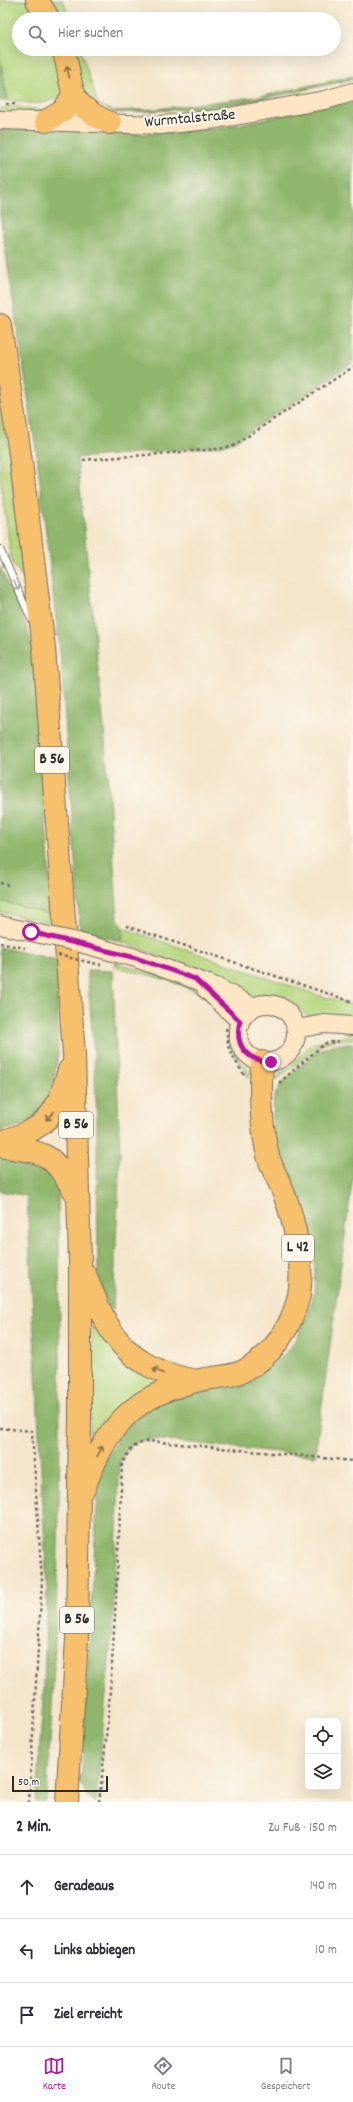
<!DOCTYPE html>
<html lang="de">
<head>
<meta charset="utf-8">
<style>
	:root { --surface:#fff; --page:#f7f7f7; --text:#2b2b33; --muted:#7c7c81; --line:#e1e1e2; --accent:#b5179e }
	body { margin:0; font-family:Dekko,sans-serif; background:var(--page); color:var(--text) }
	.controls { position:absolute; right:12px; bottom:12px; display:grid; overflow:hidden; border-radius:6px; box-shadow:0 4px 16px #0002 }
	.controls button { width:36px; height:36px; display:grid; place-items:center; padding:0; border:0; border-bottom:1px solid var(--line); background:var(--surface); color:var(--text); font:20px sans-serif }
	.scale { position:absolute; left:12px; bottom:10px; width:96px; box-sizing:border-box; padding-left:4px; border:2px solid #2b2b2b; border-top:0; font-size:11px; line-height:14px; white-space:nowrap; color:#2b2b2b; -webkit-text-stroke:3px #fbf7ec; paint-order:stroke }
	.stop { position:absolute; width:12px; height:12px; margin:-9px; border:3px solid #b5179e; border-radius:50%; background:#fff }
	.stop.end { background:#b5179e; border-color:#fff; box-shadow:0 1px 4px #0008 }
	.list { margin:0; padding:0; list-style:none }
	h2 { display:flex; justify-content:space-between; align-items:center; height:52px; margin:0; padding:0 16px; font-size:17px }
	h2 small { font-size:13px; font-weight:400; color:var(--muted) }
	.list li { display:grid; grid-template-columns:26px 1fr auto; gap:12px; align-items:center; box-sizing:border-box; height:64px; padding:0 16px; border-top:1px solid var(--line) }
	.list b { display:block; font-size:15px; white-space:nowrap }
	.list em { font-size:13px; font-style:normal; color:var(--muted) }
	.icon { flex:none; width:22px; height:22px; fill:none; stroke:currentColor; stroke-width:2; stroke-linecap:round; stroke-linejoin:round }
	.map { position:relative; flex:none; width:353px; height:1802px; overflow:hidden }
	.search { position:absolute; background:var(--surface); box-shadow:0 4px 16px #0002; left:12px; right:12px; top:12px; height:44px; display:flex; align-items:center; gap:10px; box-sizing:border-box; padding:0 14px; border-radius:22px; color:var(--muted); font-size:15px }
	.sheet { height:244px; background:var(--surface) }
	nav { display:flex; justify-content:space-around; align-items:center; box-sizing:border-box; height:56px; border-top:1px solid var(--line); background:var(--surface); font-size:11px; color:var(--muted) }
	nav a { display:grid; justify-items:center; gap:2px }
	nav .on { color:var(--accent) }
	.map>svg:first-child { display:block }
</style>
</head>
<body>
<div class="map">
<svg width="353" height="1802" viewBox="0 0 353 1802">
	<rect width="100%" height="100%" fill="#fbf7ec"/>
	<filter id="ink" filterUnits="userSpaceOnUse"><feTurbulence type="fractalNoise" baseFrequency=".025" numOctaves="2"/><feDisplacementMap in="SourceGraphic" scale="8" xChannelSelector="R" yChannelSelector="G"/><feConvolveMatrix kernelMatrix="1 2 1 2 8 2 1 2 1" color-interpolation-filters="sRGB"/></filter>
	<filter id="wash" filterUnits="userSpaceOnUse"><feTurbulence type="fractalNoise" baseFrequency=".012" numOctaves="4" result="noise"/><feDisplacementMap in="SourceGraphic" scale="16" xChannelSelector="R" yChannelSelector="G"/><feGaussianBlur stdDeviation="0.9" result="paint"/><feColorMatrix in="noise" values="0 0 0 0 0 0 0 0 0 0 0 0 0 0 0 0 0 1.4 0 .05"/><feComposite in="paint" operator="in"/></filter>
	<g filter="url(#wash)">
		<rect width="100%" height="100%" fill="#f4e6cc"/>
		<!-- green -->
		<path fill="#b4d57c" stroke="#708054" d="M0 0H29L40 19H19V49H55L64 93C44 108 31 103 8 100L0 60Z
			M45 0H63L70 19H57Z
			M68 49H80L98 104 86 93H79Z
			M13 106 55 112 0 114V109Z
			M0 382 24 579 12 563 0 477Z
			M0 901 53 915 55 923 0 912Z
			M123 928 317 995 353 1005V1023L345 1019 309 1017 286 997 263 994 247 997 198 971 122 942Z
			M115 962 169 978 203 992 231 1022C230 1034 232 1051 240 1060 246 1066 248 1068 250 1076L248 1077C243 1067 236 1060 232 1051 226 1039 231 1024 221 1012 196 982 152 977 116 967Z
			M350 1035H353V1039L336 1040 323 1043 275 1081 281 1073 290 1066 312 1044Z
			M93 1309 177 1383 89 1460Z"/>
		<!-- forest -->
		<path fill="#8fb66c" stroke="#5d704c" d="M0 60 8 100 0 101Z
			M353 76V79L254 101 203 108 116 113 98 104 113 111 157 109 263 96Z
			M353 100V363L235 441 221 446 77 458 104 729 118 921 123 928 122 942 80 930 61 661 37 456 0 215V128L143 134 221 128Z
			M0 567 21 612 32 644 53 915 0 901Z
			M0 947 57 960 58 1055 51 1096 33 1122 0 1131Z
			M87 970 113 971 120 1154 113 1311 108 1306 98 1279 97 1120 94 1055Z
			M335 1044H353V1176L315 1456 153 1439C135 1441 128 1445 120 1462L113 1617 96 1802 91 1800 81 1785 99 1472 122 1431 158 1402 231 1386 249 1379 270 1366 284 1355 297 1338 308 1315 314 1293 315 1269 312 1248 272 1136 274 1097 281 1084 318 1050Z
			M0 1154 44 1163 58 1187C62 1392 61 1597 46 1802H36L44 1685 47 1589 27 1196 0 1191Z"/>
	</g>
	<g filter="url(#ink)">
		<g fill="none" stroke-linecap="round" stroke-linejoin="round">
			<defs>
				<path id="lane" d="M0 549 31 619"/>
				<path id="secondary" d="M0 120 161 125 217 119 325 100 353 92
					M0 925 31 932
					M73 941 136 958 216 987 253 1007
					M206 989 240 1021
					M238 1033a29 29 0 1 1 58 0a29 29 0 1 1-58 0Z
					M296 1029 324 1024 353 1026"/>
				<path id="highway" d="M37 0 49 19
					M63 49C76 92 63 101 110 123
					M46 121 63 111 73 95
					M0 325 20 454 44 648 74 1054 80 1262V1416L77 1639 67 1802
					M0 1142C48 1128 55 1117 69 1070
					M0 1146C51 1153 51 1153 78 1197
					M85 1274C109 1337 125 1367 196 1381
					M84 1488C97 1454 111 1423 143 1402 158 1393 179 1385 196 1381 210 1377 227 1378 241 1372 271 1359 292 1327 299 1295 304 1265 295 1222 284 1194 279 1180 270 1166 267 1152 261 1123 260 1091 262 1062"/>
			</defs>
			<!-- lane casing -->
			<use href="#lane" stroke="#716c63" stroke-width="8"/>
			<!-- secondary casing -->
			<use href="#secondary" stroke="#716c63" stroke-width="20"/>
			<!-- highway casing -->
			<use href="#highway" stroke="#716c63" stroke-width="24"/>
			<!-- path -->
			<path stroke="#716c63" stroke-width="2.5" stroke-dasharray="3 3" stroke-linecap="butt" d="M6 104H17
				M83 460 219 449 233 446 353 367
				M0 883 8 885
				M126 926 353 1002
				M0 943 25 948
				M226 1028 229 1050 244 1075
				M279 1083 318 1049 326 1043 339 1041
				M0 1428 32 1431 42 1581 29 1802
				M99 1802C113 1690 117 1577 122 1464 130 1449 132 1445 149 1441L353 1461"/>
			<!-- lane -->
			<use href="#lane" stroke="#fff" stroke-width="6"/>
			<!-- secondary -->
			<use href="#secondary" stroke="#fce6c4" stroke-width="18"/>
			<!-- highway -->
			<use href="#highway" stroke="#f7c06c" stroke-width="22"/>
			<defs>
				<path id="secondary-bridge" d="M31 932 73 941"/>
			</defs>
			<!-- secondary-bridge casing -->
			<use href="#secondary-bridge" stroke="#716c63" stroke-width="20" stroke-linecap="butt"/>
			<!-- path-bridge -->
			<path stroke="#716c63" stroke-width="2.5" stroke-dasharray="3 3" stroke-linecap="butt" d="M58 955 101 965"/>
			<!-- secondary-bridge -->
			<use href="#secondary-bridge" stroke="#fce6c4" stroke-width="18"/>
		</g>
		<!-- one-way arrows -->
		<defs><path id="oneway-shaft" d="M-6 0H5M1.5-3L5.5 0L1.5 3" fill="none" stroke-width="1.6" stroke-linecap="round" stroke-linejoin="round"/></defs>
		<g stroke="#876e48">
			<use href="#oneway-shaft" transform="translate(68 72) rotate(-102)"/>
			<use href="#oneway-shaft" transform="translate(50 1116) rotate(133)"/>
			<use href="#oneway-shaft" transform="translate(158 1371) rotate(-155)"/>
			<use href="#oneway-shaft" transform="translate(100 1451) rotate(-63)"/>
		</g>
		<use stroke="#a0a0a0" href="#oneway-shaft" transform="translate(16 585) rotate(66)"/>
	</g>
	<g fill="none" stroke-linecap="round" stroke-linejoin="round" filter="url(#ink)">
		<!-- route -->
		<path stroke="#b5179e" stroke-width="5" d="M31 932 136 958 195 979 240 1021C234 1046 247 1061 271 1062"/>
	</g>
	<g text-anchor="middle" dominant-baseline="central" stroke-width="4" stroke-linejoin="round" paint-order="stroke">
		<!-- shield labels -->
		<g fill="#fbf7ec" stroke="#696865" stroke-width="1">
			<rect x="35" y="747" width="34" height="26" rx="3"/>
			<rect x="59" y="1112" width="34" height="26" rx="3"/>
			<rect x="282" y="1235" width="32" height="26" rx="3"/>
			<rect x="60" y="1607" width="34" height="26" rx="3"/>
		</g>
		<g font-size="15" font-weight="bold" fill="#2b2b2b">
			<text x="52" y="760">B 56</text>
			<text x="76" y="1125">B 56</text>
			<text x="298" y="1248">L 42</text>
			<text x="77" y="1620">B 56</text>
		</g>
		<!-- street labels -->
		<g font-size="16" fill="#2b2b2b" stroke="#fbf7ec">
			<text transform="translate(190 119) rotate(-5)">Wurmtalstraße</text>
		</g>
	</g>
</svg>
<div class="controls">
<button><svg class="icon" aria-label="locate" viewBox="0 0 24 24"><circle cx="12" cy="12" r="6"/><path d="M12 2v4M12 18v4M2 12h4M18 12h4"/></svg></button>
<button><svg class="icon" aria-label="layers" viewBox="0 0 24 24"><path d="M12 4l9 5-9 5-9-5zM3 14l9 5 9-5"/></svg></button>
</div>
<div class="scale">50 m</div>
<div class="stop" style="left:31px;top:932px"></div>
<div class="stop end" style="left:271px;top:1062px"></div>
<div class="search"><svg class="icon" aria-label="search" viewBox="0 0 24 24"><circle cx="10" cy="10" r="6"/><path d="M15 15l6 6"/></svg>Hier suchen</div>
</div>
<section class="sheet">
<h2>2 Min.<small>Zu Fuß · 150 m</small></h2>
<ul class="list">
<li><svg class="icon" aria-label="ahead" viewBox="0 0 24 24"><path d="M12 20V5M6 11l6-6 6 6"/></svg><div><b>Geradeaus</b></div><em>140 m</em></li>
<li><svg class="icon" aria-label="left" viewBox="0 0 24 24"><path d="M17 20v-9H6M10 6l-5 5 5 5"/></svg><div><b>Links abbiegen</b></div><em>10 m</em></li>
<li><svg class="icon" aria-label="arrive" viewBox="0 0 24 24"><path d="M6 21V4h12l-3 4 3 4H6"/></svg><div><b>Ziel erreicht</b></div></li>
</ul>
</section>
<nav>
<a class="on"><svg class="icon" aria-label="map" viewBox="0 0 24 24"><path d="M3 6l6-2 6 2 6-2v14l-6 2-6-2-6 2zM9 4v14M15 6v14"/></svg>Karte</a>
<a><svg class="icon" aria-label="directions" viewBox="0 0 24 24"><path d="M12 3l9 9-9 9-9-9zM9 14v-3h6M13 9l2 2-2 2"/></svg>Route</a>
<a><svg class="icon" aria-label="saved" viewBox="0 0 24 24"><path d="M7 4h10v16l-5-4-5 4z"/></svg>Gespeichert</a>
</nav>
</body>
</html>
